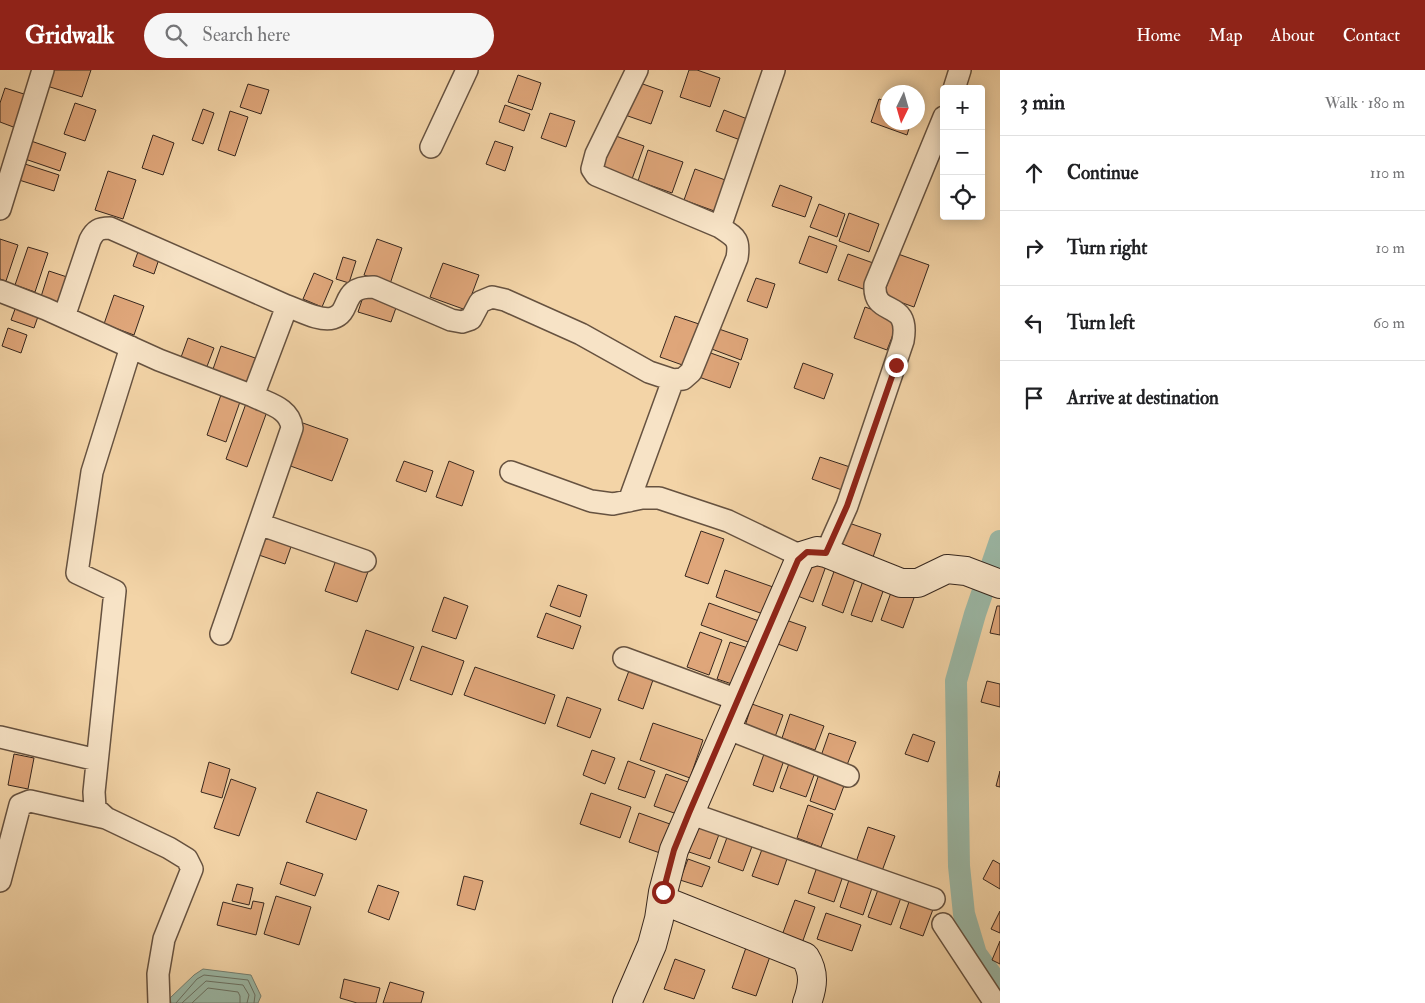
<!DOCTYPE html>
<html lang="en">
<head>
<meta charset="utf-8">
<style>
	:root { --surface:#fff; --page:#f6f6f6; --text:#202124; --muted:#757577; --line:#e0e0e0; --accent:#8f2418 }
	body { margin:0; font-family:"IM FELL Double Pica",serif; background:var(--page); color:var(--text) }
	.controls { position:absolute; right:15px; top:15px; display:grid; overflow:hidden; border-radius:5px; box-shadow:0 2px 12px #0003 }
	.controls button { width:45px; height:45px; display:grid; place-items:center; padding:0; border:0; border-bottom:1px solid var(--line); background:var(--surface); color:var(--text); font:25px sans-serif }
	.compass { position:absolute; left:880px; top:15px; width:45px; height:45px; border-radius:50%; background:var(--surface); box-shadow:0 2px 12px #0003; rotate:185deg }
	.stop { position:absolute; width:15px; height:15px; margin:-11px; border:4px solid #8f2418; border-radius:50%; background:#fff }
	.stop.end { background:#8f2418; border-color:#fff; box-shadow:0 1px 5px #0008 }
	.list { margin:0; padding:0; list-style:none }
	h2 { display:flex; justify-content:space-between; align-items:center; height:65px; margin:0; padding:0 20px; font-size:21px }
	h2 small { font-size:16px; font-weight:400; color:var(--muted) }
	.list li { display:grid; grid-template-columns:32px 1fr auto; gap:15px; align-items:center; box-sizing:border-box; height:75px; padding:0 20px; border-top:1px solid var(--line) }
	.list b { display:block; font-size:19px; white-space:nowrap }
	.list em { font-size:16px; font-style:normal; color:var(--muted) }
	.icon { flex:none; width:28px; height:28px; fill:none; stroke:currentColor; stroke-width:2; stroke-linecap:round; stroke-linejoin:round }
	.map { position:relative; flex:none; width:1000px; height:933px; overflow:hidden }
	header { display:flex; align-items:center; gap:30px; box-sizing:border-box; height:70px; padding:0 25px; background:var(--accent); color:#fff }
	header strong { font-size:24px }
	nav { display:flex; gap:28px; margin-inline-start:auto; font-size:18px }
	.search { width:350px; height:45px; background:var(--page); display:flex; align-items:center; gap:12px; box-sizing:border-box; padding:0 18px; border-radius:28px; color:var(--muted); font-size:19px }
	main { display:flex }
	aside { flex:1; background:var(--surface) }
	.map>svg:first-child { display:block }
</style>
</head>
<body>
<header>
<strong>Gridwalk</strong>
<div class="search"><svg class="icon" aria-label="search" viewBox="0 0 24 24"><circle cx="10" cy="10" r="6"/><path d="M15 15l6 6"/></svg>Search here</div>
<nav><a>Home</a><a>Map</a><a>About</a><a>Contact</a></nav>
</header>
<main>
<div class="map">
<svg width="1000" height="933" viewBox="0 0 1000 933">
	<rect width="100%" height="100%" fill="#f3d4a7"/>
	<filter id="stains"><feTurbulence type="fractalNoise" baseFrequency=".004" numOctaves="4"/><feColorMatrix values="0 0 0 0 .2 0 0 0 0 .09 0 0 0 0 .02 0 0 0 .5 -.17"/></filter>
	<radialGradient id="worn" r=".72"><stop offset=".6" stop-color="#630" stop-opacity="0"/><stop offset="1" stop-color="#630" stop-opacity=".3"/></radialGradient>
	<!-- water -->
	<path fill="#9bb8a6" stroke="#737e70" d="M203 899 251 905 261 926 258 933H171L170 928 194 905Z"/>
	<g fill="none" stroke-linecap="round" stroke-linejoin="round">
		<!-- shore -->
		<path stroke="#697062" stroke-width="1" d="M176 933 197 909 204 905 248 910 255 925 254 933
			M182 933 206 911 243 915 249 925 247 933
			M192 933 208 918 238 922 240 926V933"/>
		<!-- canal -->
		<path stroke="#9bb8a6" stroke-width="22" d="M1000 471 975 544 956 611 959 796 964 844 976 884 1000 917"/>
	</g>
	<!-- building -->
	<path fill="#dfa67a" stroke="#37271e" d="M53 0H91L82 27 47 16Z
		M689 0H697L720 8 710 37 680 27Z
		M518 5 541 13 532 40 508 32Z
		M637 12 663 21 651 54 625 45Z
		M248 14 269 20 261 44 240 37Z
		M5 18 27 25 16 58 0 52V33Z
		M879 29 888 32V52H911L907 65 871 52Z
		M75 33 96 40 85 71 64 64Z
		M505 35 530 44 524 61 499 52Z
		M203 39 214 43 203 74 192 70Z
		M724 40 750 50 743 71 716 61Z
		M230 41 248 47 235 86 218 80Z
		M550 43 575 51 566 77 541 68Z
		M153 65 174 73 163 105 142 98Z
		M613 65 644 76 632 109 601 98Z
		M31 71 66 83 60 101 25 89Z
		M495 71 513 77 505 101 486 94Z
		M648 80 683 92 672 123 638 111Z
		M25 94 59 105 54 121 19 110Z
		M695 99 728 111 717 142 684 130Z
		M108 101 136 110 123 149 95 140Z
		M780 115 812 127 805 147 772 136Z
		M819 134 845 144 837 167 810 157Z
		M849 143 879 154 869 182 839 171Z
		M809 166 837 176 827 203 799 193Z
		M0 169 18 175 6 211 0 209Z
		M377 169 402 178 390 214 364 205Z
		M28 177 48 183 35 222 15 215Z
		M139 179 160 186 154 204 133 196Z
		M848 184 876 194 866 220 838 210Z
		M898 184 929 195 914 237 883 226Z
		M343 187 356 191 349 213 336 209Z
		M443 193 479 205 466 240 430 227Z
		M49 201 73 209 64 238 40 230Z
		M314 203 333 211 322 237 303 229Z
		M756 208 775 214 767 238 747 231Z
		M365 221 398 232 391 252 358 242Z
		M114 225 144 236 134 265 104 254Z
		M18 231 41 238 34 258 11 250Z
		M865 237 899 249 887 280 854 268Z
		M675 246 702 255 688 297 660 287Z
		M8 258 27 265 21 283 2 276Z
		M716 258 748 269 741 290 709 278Z
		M188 268 214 278 206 299 180 290Z
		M221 276 258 289 249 315 212 302Z
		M705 281 739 293 730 318 696 306Z
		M803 293 833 304 824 329 794 318Z
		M223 319 242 326 226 372 207 365Z
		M248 328 269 336 247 397 226 389Z
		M300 352 348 369 332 411 285 394Z
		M820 387 850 397 842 420 812 409Z
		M404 391 433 401 426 422 396 411Z
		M449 391 474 401 462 436 436 427Z
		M846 452 881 464 872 490 837 478Z
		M265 460 293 471 285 494 256 484Z
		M701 461 724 469 708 514 685 506Z
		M337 487 369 499 357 532 325 521Z
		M808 489 826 496 813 532 795 525Z
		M836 496 857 503 843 543 822 535Z
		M725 500 773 517 763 544 716 527Z
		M865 505 886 513 872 552 851 545Z
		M558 515 587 525 580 547 550 536Z
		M893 517 915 525 903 558 881 550Z
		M444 527 468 536 456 569 432 561Z
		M709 533 759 551 751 573 701 555Z
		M997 536H1000V565L990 563Z
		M546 543 581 556 573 579 537 567Z
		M783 549 806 557 797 581 775 573Z
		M366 560 414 577 398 620 351 603Z
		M700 562 722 570 709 605 687 597Z
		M730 572 751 579 738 616 717 609Z
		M422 576 464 591 452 625 410 610Z
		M475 597 555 625 545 654 464 625Z
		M630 598 654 607 643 639 618 630Z
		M987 611 1000 614V637L981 632Z
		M567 627 601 639 590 668 557 656Z
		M752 634 783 645 775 667 745 656Z
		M790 644 824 656 815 680 782 668Z
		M653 653 703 670 690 708 640 690Z
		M829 663 856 672 847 695 821 686Z
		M913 664 935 672 928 692 905 684Z
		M592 680 615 688 605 714 583 705Z
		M14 684 34 688 28 719 8 715Z
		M764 684 784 690 773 722 753 715Z
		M791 688 817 697 806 727 780 718Z
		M628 691 655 701 645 728 618 719Z
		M209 692 230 699 222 728 201 722Z
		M1000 701V717L996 716Z
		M666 704 688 712 677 744 654 736Z
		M819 704 845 713 835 740 810 731Z
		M231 709 256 718 239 766 214 758Z
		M317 722 367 740 356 770 306 752Z
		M591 723 631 737 620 768 580 754Z
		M808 735 833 744 821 777 797 768Z
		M639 743 670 754 660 783 629 772Z
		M697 751 721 759 710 789 686 781Z
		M868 757 895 766 882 801 856 792Z
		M729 762 754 771 743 801 718 792Z
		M764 774 789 783 778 815 752 806Z
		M688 789 710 797 702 817 680 810Z
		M993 790 1000 794V819L983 809Z
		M287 792 323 804 315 826 280 814Z
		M818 794 844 803 834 832 808 823Z
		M851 804 874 812 863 845 840 837Z
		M464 806 483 811 475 840 457 835Z
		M237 814 253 818 249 835 232 831Z
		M378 815 399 822 389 850 368 842Z
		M879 817 902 825 891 855 868 847Z
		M276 826 311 837 299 875 264 864Z
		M911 826 935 834 923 866 900 858Z
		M795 830 815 837 801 876 781 868Z
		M253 831 264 833 256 865 217 855 223 832 251 839Z
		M1000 841V863L991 859Z
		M826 843 861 855 852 881 817 869Z
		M749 869 773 878 756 926 732 918Z
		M1000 871V894L992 890Z
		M675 889 705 900 694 929 664 919Z
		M344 909 380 918 376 933H357L340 928Z
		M390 912 424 922 421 933H383Z"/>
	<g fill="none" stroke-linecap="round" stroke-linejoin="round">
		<defs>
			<path id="street" d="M637 0 596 84 592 99 596 105 720 157
				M954 19 960 0
				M431 77 467 0
				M0 139 43 0
				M0 221 46 239 159 290 253 326 287 236C299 240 320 252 333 248 353 242 339 216 374 217L451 250 462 252 471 249 480 232 492 227 505 230 581 264 649 302 673 310 683 309 691 302 737 188C740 169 736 168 720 157L774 0
				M64 247 90 170C95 160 99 158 110 158L287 236
				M131 277 92 402 77 503 115 521 94 722 95 738 106 748 169 778 187 789 192 799 164 869 158 904 159 933
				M511 402 591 431 613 434 642 428H659L728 451 801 486
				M629 431 673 310
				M259 454 365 491
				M826 483 847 436 903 271C911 227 873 249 875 215L944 47
				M221 564 292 358C290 338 269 334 253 326
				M624 588 738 630
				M726 658 848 706
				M0 667 97 690
				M689 743 934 829
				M0 811 20 735 30 731 106 748
				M943 854 995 933"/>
			<path id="secondary" d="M662 830 805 887C815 903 813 916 807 933
				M627 933 652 875 659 849 663 822 674 780 801 486 817 481 826 483 901 513H918L947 499 966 501 1000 514"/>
		</defs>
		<!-- street casing -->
		<use href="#street" stroke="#665240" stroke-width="24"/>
		<!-- secondary casing -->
		<use href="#secondary" stroke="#37271e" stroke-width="30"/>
		<!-- street -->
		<use href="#street" stroke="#f7e3c6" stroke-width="21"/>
		<!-- secondary -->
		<use href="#secondary" stroke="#f7e3c6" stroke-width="28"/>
	</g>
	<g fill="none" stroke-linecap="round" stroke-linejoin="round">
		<!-- route -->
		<path stroke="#8f2418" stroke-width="6" d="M663 822 674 780 689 743 798 490 807 482 826 483 847 436 896 295"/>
	</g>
	<rect width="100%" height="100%" filter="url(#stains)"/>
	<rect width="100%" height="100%" fill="url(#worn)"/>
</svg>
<div class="controls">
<button>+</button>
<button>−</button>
<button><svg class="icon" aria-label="locate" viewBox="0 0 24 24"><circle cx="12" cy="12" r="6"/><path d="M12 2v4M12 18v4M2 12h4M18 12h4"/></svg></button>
</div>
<svg class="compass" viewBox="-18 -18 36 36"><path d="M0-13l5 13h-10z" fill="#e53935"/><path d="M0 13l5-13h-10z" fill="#757577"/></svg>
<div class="stop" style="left:663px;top:822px"></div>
<div class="stop end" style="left:896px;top:295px"></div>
</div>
<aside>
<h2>3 min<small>Walk · 180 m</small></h2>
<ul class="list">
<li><svg class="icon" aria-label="ahead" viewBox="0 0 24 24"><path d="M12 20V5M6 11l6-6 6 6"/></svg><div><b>Continue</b></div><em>110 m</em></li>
<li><svg class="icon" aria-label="right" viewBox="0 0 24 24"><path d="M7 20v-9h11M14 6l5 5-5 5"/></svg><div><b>Turn right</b></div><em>10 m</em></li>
<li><svg class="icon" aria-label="left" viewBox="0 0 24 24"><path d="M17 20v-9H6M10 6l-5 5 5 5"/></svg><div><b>Turn left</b></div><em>60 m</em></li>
<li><svg class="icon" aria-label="arrive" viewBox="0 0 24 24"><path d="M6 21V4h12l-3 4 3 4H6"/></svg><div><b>Arrive at destination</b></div></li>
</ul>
</aside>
</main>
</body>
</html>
